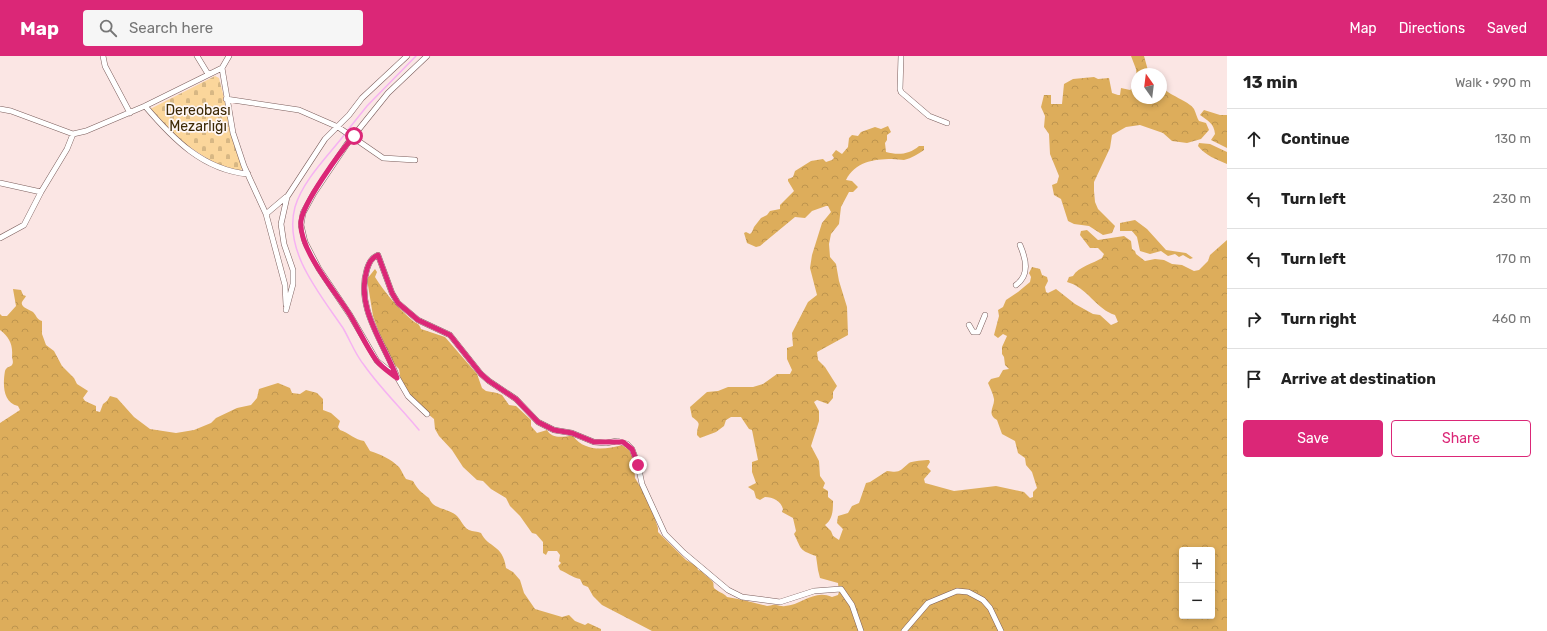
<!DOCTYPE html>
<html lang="en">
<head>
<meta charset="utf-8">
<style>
	:root { --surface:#fff; --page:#f6f6f6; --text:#222; --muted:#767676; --line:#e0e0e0; --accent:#db2777 }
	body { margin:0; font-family:Rubik,sans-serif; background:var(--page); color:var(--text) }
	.controls { position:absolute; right:12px; bottom:12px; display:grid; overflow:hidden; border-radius:4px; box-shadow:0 2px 6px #0003 }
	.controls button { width:36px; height:36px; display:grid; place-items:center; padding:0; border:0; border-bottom:1px solid var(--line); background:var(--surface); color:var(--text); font:20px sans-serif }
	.compass { position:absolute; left:1131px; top:12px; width:36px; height:36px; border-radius:50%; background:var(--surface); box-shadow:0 2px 6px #0003; rotate:346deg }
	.stop { position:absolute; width:12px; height:12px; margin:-9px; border:3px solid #db2777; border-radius:50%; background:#fff }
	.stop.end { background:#db2777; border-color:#fff; box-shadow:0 1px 4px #0008 }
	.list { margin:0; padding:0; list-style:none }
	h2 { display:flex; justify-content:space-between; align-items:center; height:52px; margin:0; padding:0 16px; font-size:17px }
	h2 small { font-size:13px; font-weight:400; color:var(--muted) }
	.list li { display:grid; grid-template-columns:26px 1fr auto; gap:12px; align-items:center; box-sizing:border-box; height:60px; padding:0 16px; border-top:1px solid var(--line) }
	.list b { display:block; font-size:15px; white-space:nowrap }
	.list em { font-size:13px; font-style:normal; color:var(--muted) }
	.actions { display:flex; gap:8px; padding:12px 16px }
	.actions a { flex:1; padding:9px 0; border:1px solid var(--accent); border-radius:4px; text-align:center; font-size:14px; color:var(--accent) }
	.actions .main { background:var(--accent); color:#fff }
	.icon { flex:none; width:22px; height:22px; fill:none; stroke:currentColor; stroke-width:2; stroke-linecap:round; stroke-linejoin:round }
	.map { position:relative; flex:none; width:1227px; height:575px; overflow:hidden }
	header { display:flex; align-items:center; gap:24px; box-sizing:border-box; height:56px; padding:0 20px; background:var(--accent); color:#fff }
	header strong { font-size:19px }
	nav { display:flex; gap:22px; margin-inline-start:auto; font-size:14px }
	.search { width:280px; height:36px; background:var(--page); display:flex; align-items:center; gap:10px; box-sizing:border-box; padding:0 14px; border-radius:4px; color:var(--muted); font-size:15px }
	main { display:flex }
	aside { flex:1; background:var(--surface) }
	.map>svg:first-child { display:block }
</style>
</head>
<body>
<header>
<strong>Map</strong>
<div class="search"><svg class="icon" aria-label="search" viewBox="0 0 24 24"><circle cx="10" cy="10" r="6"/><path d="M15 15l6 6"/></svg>Search here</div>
<nav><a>Map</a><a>Directions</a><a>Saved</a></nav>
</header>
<main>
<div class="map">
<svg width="1227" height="575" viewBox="0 0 1227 575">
	<defs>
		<pattern id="forest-crowns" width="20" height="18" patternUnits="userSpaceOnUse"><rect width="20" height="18" fill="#ddad5b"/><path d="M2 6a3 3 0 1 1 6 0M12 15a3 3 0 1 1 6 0" fill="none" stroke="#bd944e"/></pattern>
		<pattern id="cemetery-stones" width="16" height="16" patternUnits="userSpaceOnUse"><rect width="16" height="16" fill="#fbd69b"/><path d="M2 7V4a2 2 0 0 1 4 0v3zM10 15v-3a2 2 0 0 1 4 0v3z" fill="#d7b784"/></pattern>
	</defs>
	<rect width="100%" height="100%" fill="#fbe6e4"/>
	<!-- forest -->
	<path fill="url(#forest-crowns)" fill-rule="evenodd" d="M1131 0H1144L1149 18H1137V23L1136 13Z
		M1094 21 1098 23 1109 22 1112 37 1118 39H1120L1121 32 1130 34 1137 29V42H1161V30C1169 40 1188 44 1194 53 1196 57 1197 62 1199 65L1206 67 1209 74 1201 83 1187 87 1172 85 1163 77 1140 69 1126 71 1112 79 1110 92 1094 126V135L1095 146 1098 153 1115 170 1112 177 1103 179 1089 170 1074 168 1068 165 1061 143 1054 139 1052 129 1057 127 1059 120 1050 98 1049 78 1044 71 1045 60 1041 51 1044 39H1051V48H1062L1064 28 1073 23Z
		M1204 54 1220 59H1227V92L1211 84 1215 78C1214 67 1208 65 1200 59Z
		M888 70 891 76 887 79V84L885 87 886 96C897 99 909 99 919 90H924V94C918 98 912 102 904 104 900 104 896 103 892 103 873 103 855 106 846 124L852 125 858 131 853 136H849L841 151 839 168 831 178 829 188 830 201 836 208 839 225 847 251 848 279 817 296 818 304 825 311 837 330 833 336V342L828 348 817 344 814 346 819 355V365L811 390 819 405 820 420 825 427 823 432 828 435V441L833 445C833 454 833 463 825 469L831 475 833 480 839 484 843 473 837 467 838 460 848 457 852 450 859 447 866 427 870 426 887 415C901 417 899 415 909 407 912 405 925 404 929 404L930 406 927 411 931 415 924 423 925 427 954 435 996 430 1024 436 1030 442 1033 441V436L1037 432 1032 416 1026 409 1025 402 1018 397 1015 385 1002 378 997 364C986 358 995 350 994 343 993 337 990 332 988 327L991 323 999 321 1003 314 1009 313 1005 309 1004 301 1002 298V291L1007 280 1003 278 998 282 994 279 999 260 998 254 1003 251 1006 244 1018 236 1030 226 1031 221 1029 217 1032 211 1040 213 1042 219 1047 221 1048 225 1045 231 1046 236 1048 237 1056 233 1075 248 1093 258 1100 259 1111 269 1118 266 1115 259C1096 253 1087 231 1067 226L1069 221 1073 220C1078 211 1094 207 1102 202L1104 198 1098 192H1090L1080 179 1081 175 1087 174 1098 184 1124 180 1131 185 1132 193 1135 195 1136 198 1145 205 1155 203 1164 204 1172 208 1182 209 1194 215 1199 214 1208 205 1210 199 1227 184V575H652L602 549 593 540 588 531 583 529 580 523C571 521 568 517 560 514L558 510 561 507 559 505 560 499 557 495H548L546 499 543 497V486L536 478 532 477 520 460 510 450 506 442 491 433 483 425 477 424 463 411 452 394 439 380 435 373 434 363 409 342 401 326 399 313 389 303 373 260 367 223 375 213 377 216 375 221C385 237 398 252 413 265 417 268 419 267 421 273L445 281 477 318 482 332 486 335 497 337 502 339 509 349 516 350 531 364V370L537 377 547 374C553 384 563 380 573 380 585 396 605 394 622 389L629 394 634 405 635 422 649 445 658 472V476L686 504 697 510 698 514 702 515C704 519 710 522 713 526 714 528 713 530 714 532 715 534 725 538 727 541 741 543 754 547 767 550 770 550 773 548 776 549 779 549 782 551 785 550 802 549 814 533 832 541L838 539 839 536 838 527 820 522 818 514 816 500C799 494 802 494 794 478L796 475 793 462 782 456 783 453C781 445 773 441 765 441L760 444 756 442 754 435 748 431 756 427 752 416V406L758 404 752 374 749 373 741 361H731L726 364 724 370 716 376 700 382 697 379C697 367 703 369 692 361L690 351 707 336 718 335 728 331H753L763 328 777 318H790L792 314 787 303V292L793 290 792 277 808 246 817 239 810 212 812 199 822 167 831 156 828 150H826L812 155 805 162 795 161 760 190 756 191 747 187 744 177 746 176 750 178 752 176 754 171 761 162 767 159 770 155 780 153V149L794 135 788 125V123L793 121 795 115 811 105 823 103 826 106 832 104 834 102 832 99 836 94 842 98 848 91 849 82 852 79 858 80 861 76 875 71 881 73ZM1182 494H1212V560H1182Z
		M1199 87 1210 88 1227 96V108C1216 103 1206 100 1198 90Z
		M1135 164 1147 173 1166 194 1186 197 1193 202 1190 203 1183 199 1179 201 1175 198 1168 200 1161 195 1150 198 1140 195 1137 181 1132 175H1120V167Z
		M13 233 21 234 23 239 26 240C25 242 23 244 22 246 20 251 30 254 33 256 37 260 36 263 42 265V278L46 289 54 295 62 310 74 322 77 328 88 335 83 342 85 345 96 350V355L100 356 103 348 107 345 110 340 117 342 134 361 150 373 176 377 194 374 211 367 216 362 237 352 251 349 257 342 259 333 278 327 290 332 292 337 300 338 306 334 317 337 323 343V354L331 357 340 365 338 371 340 374C349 377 355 384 364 385L370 395C380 398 391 403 399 411 402 415 403 419 406 423L413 425C417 433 422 437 429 442 433 454 449 452 457 460 461 464 464 472 469 474 473 476 477 475 481 477 488 492 503 488 506 512L513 516 520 524 524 537 535 553 562 561 569 559 575 565 585 569 588 567 601 573V575H0V367L20 354 18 350C2 346 3 327 5 315 6 311 10 311 12 309 14 306 12 303 12 300 13 288 9 281 0 274V258L2 260H7L16 250Z"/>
	<!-- cemetery -->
	<path fill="url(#cemetery-stones)" d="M215 20 219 22 242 113 238 116 214 107 179 84 150 53Z"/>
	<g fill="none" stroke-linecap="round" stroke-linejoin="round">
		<!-- stream -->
		<path stroke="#f6b2f3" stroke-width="1.5" d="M347 75 367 50 416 0
			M345 78C328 100 303 124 295 151 283 195 320 238 343 272 350 284 355 298 364 309 380 332 401 352 419 374"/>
		<defs>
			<path id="minor" d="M103 0 105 10 130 57
				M197 0 208 18
				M427 0 388 37 347 88 314 137 303 157 301 169 305 186 319 213 350 259 377 305 397 321 408 340 427 358
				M901 0 900 33 901 36 929 60 947 67
				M222 12 233 77 244 110 266 158 285 229 286 249
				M226 43 299 54 338 71 383 102 415 104
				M145 50C173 83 203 114 248 118
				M0 53 11 55 73 78 86 75 145 50 222 12 229 0
				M0 127 41 136
				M266 158 286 141
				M0 182 24 169 41 136 67 93 73 78
				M1016 229C1030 219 1026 203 1020 189
				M286 254 293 228V214L284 188 281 168 287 141 325 83 349 59 362 42 407 0
				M969 269 973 276H978L985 259
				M397 321C384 287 355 252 367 213 369 207 371 202 378 199L392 237 398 247 418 264 450 279 481 318 489 325 516 343 538 366 554 374 572 377 594 386 606 387 617 385 627 388 632 393 638 409 642 428 665 478 684 497 728 534 742 541 780 546 814 535 841 533 852 549 861 575
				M904 575 928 547 957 535 968 536 983 544 990 552 1001 575"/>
		</defs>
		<!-- minor casing -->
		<use href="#minor" stroke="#7b5e5c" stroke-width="6"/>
		<!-- minor -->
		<use href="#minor" stroke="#fff" stroke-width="5"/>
	</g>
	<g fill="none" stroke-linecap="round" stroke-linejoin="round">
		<!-- route -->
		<path stroke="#db2777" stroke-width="5" d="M354 80C340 96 303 147 301 165 298 193 336 236 350 259 359 274 366 290 376 304 381 311 389 316 397 322 384 287 355 252 367 213 369 207 371 202 378 199L392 237 398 247 418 264 450 279 481 318 489 325 516 343 538 366 554 374 572 377 594 386H623L632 393 638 409"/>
	</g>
	<g text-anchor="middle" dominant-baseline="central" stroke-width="3.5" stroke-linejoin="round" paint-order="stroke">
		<!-- park labels -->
		<g font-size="14" fill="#3d2904" stroke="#fef7f6">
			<text x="198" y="54">Dereobası<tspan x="198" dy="16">Mezarlığı</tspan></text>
		</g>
	</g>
</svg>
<div class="controls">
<button>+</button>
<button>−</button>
</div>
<svg class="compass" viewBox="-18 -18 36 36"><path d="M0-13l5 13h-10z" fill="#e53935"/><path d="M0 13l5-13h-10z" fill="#767676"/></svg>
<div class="stop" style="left:354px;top:80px"></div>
<div class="stop end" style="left:638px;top:409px"></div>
</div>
<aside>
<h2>13 min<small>Walk · 990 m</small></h2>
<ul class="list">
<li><svg class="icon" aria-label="ahead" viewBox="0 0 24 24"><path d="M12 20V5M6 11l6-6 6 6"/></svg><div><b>Continue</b></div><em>130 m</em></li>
<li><svg class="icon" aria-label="left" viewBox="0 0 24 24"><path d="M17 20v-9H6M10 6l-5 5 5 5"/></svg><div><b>Turn left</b></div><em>230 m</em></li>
<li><svg class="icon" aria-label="left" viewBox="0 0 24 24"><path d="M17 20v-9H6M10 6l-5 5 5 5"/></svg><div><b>Turn left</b></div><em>170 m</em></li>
<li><svg class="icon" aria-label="right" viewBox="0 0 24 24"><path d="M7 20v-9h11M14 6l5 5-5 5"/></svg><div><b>Turn right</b></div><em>460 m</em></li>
<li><svg class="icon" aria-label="arrive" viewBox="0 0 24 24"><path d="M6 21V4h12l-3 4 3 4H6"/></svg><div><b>Arrive at destination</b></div></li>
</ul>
<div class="actions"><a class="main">Save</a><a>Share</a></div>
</aside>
</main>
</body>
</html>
